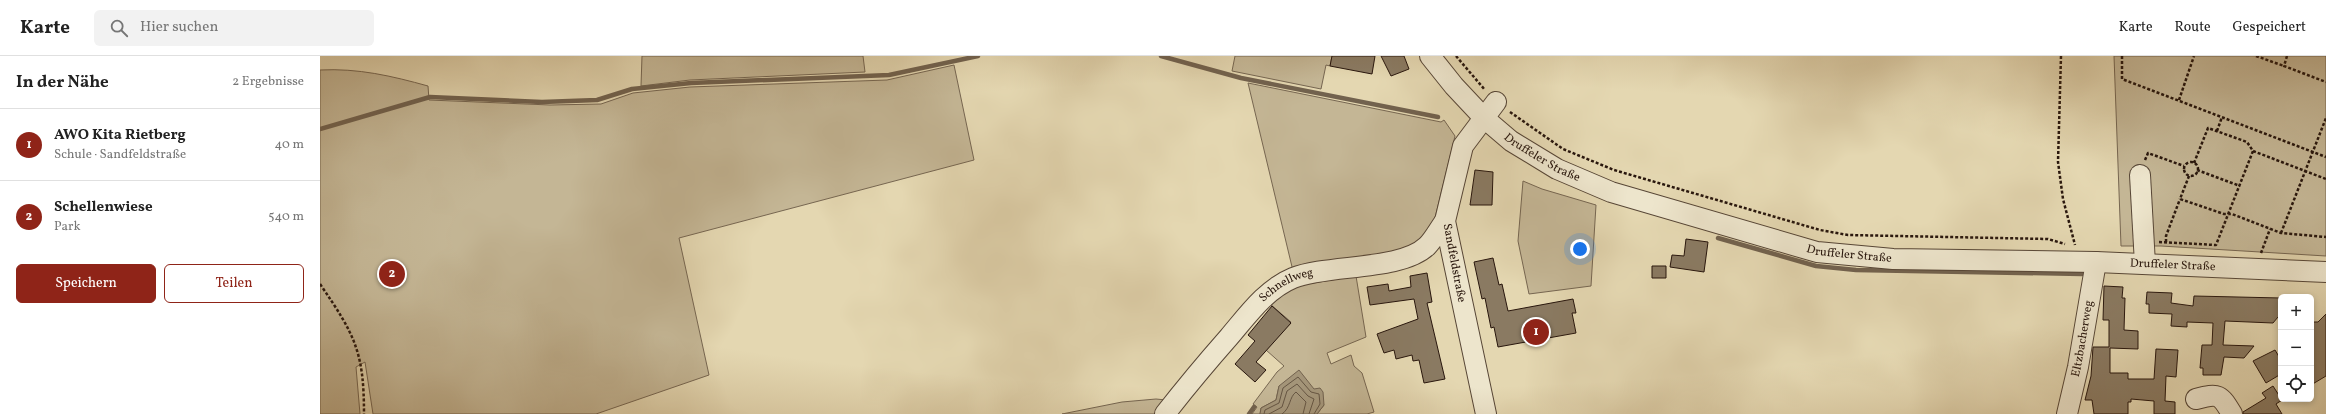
<!DOCTYPE html>
<html lang="de">
<head>
<meta charset="utf-8">
<style>
	:root { --surface:#fff; --page:#f2f2f2; --text:#222; --muted:#767676; --line:#e0e0e0; --accent:#8f2418 }
	body { margin:0; font-family:Vollkorn,serif; background:var(--page); color:var(--text) }
	.controls { position:absolute; right:12px; bottom:12px; display:grid; overflow:hidden; border-radius:6px; box-shadow:0 2px 6px #0003 }
	.controls button { width:36px; height:36px; display:grid; place-items:center; padding:0; border:0; border-bottom:1px solid var(--line); background:var(--surface); color:var(--text); font:20px sans-serif }
	.you { position:absolute; left:1260px; top:193px; width:14px; height:14px; margin:-10px; border:3px solid #fff; border-radius:50%; background:#1a73e8; box-shadow:0 0 0 6px #1a73e833 }
	.badge { display:grid; place-items:center; width:26px; height:26px; border-radius:50%; background:var(--accent); color:#fff; font-size:13px; font-weight:700 }
	.pin { position:absolute; translate:-50% -50%; border:2px solid #fff; box-shadow:0 1px 4px #0006 }
	.list { margin:0; padding:0; list-style:none }
	h2 { display:flex; justify-content:space-between; align-items:center; height:52px; margin:0; padding:0 16px; font-size:17px }
	h2 small { font-size:13px; font-weight:400; color:var(--muted) }
	.list li { display:grid; grid-template-columns:26px 1fr auto; gap:12px; align-items:center; box-sizing:border-box; height:72px; padding:0 16px; border-top:1px solid var(--line) }
	.list b { display:block; font-size:15px; white-space:nowrap }
	.list p { margin:0; font-size:13px; white-space:nowrap; color:var(--muted) }
	.list em { font-size:13px; font-style:normal; color:var(--muted) }
	.actions { display:flex; gap:8px; padding:12px 16px }
	.actions a { flex:1; padding:9px 0; border:1px solid var(--accent); border-radius:6px; text-align:center; font-size:14px; color:var(--accent) }
	.actions .main { background:var(--accent); color:#fff }
	.icon { flex:none; width:22px; height:22px; fill:none; stroke:currentColor; stroke-width:2; stroke-linecap:round; stroke-linejoin:round }
	.map { position:relative; flex:none; width:2006px; height:358px; overflow:hidden }
	header { display:flex; align-items:center; gap:24px; box-sizing:border-box; height:56px; padding:0 20px; background:var(--surface); border-bottom:1px solid var(--line) }
	header strong { font-size:19px }
	nav { display:flex; gap:22px; margin-inline-start:auto; font-size:14px }
	.search { width:280px; height:36px; background:var(--page); display:flex; align-items:center; gap:10px; box-sizing:border-box; padding:0 14px; border-radius:6px; color:var(--muted); font-size:15px }
	main { display:flex }
	aside { flex:1; background:var(--surface) }
	.map>svg:first-child { display:block }
</style>
</head>
<body>
<header>
<strong>Karte</strong>
<div class="search"><svg class="icon" aria-label="search" viewBox="0 0 24 24"><circle cx="10" cy="10" r="6"/><path d="M15 15l6 6"/></svg>Hier suchen</div>
<nav><a>Karte</a><a>Route</a><a>Gespeichert</a></nav>
</header>
<main>
<aside>
<h2>In der Nähe<small>2 Ergebnisse</small></h2>
<ul class="list">
<li><span class="badge">1</span><div><b>AWO Kita Rietberg</b><p>Schule · Sandfeldstraße</p></div><em>40 m</em></li>
<li><span class="badge">2</span><div><b>Schellenwiese</b><p>Park</p></div><em>540 m</em></li>
</ul>
<div class="actions"><a class="main">Speichern</a><a>Teilen</a></div>
</aside>
<div class="map">
<svg width="2006" height="358" viewBox="0 0 2006 358">
	<rect width="100%" height="100%" fill="#e4d7b1"/>
	<filter id="stains"><feTurbulence type="fractalNoise" baseFrequency=".005" numOctaves="4"/><feColorMatrix values="0 0 0 0 .2 0 0 0 0 .09 0 0 0 0 .02 0 0 0 .5 -.17"/></filter>
	<radialGradient id="worn" r=".72"><stop offset=".6" stop-color="#630" stop-opacity="0"/><stop offset="1" stop-color="#630" stop-opacity=".3"/></radialGradient>
	<!-- green -->
	<path fill="#c4b695" stroke="#766651" d="M322 0H543L545 16 370 24 321 30Z
		M915 0H1012L1010 10 1006 9 1001 33 912 15Z
		M1794 0H2006V200L1841 190H1801Z
		M634 9 654 104 359 182 389 319 276 358H53L45 306 36 311 40 358H0V14C38 12 72 20 108 30L109 44 230 49 281 48 313 37 370 31 567 24Z
		M928 27 1121 66 1124 64 1135 80 1114 166 1098 187 1084 194 973 215Z
		M1203 125 1222 133 1276 149 1271 230 1209 238 1198 185Z
		M1036 220 1046 281 1007 297 1011 308 1031 299 1034 310 1042 317 1054 356 1047 358H997L1004 349 994 333 959 330 956 344 941 352 940 358H932L937 351 933 348 957 316 964 310 946 294 971 266 950 248 975 230Z
		M836 343 846 344 835 358H742L802 346Z"/>
	<!-- water -->
	<path fill="#a49579" stroke="#72624e" d="M979 314 994 333 1000 332 1003 336 1004 349 997 358H940L941 352 956 344 959 330Z"/>
	<g fill="none" stroke-linecap="round" stroke-linejoin="round">
		<!-- shore -->
		<path stroke="#665643" stroke-width="1" d="M944 358 945 354 959 347 963 332 978 321 991 336 999 338 1000 348 994 358
			M949 358 962 351 967 335 977 328 988 340 994 343 989 358
			M962 358C971 352 969 341 976 336L986 346 983 358"/>
		<!-- stream -->
		<path stroke="#72624e" stroke-width="4.5" d="M841 0 921 22 1118 61
			M0 73 110 41 222 46 277 44 312 33 371 27 569 19 658 0
			M1398 182 1496 210 1536 214 1762 218
			M929 358 934 351"/>
	</g>
	<!-- building -->
	<path fill="#8a7a62" stroke="#28160d" d="M1012 0H1055L1052 18 1010 10Z
		M1061 0H1084L1089 13 1071 20Z
		M1155 114 1173 116 1172 149H1150Z
		M1366 183 1388 186 1384 216 1350 211 1352 199 1364 200Z
		M1173 202 1179 229 1182 228 1188 255 1253 243 1256 257H1252L1256 277 1178 291 1174 271 1171 272 1165 242 1162 243 1154 206Z
		M1332 210H1346V222H1332Z
		M1107 217 1112 246 1107 247 1125 323 1104 327 1099 304 1093 305 1092 299 1076 303 1074 294 1064 297 1057 278 1098 263 1094 243 1050 249 1047 231 1068 228 1069 235 1091 231 1090 220Z
		M1784 230 1803 231 1802 242H1805L1804 274 1818 275V293L1790 292V317H1808V323H1834L1836 293 1858 294 1856 321 1846 320 1845 345 1855 346V358H1834V345L1811 343V346H1808V358H1774L1772 344H1765L1771 320 1773 291H1789V264H1783Z
		M1827 236 1852 237 1851 247 1873 250 1874 240 1961 242V261H1958L1953 267 1905 265 1903 289 1934 290 1924 302 1904 301 1901 319H1883V312H1880L1882 289H1892L1893 267 1867 266V271L1851 270 1852 258 1829 257V248H1826Z
		M952 250 971 267 936 306 946 314 935 326 915 308 935 285 928 279Z
		M2006 258V320L1991 329V266H1998Z
		M1955 294 1961 304V318L1946 327 1933 305Z
		M1953 330 1962 344 1956 348 1962 358H1923V356L1946 342 1942 337Z"/>
	<g fill="none" stroke-linecap="round" stroke-linejoin="round">
		<defs>
			<g id="minor">
				<path id="s1" d="M1110 0 1134 30 1164 62 1191 85 1237 113 1291 136 1497 196 1573 203 1776 206 2006 216"/>
				<path d="M1820 119 1825 208"/>
				<path d="M1876 343C1899 337 1900 338 1912 358"/>
				<path id="s2" d="M845 358C866 331 887 306 909 281 927 260 946 233 973 222 1008 208 1081 215 1107 190 1114 183 1119 173 1125 165"/>
				<path d="M1166 358 1125 165 1143 90 1176 46"/>
				<path id="s3" d="M1747 358 1758 311 1776 206"/>
			</g>
		</defs>
		<!-- minor casing -->
		<use href="#minor" stroke="#574636" stroke-width="22"/>
		<!-- path -->
		<path stroke="#28160d" stroke-width="2.5" stroke-dasharray="3 2" stroke-linecap="butt" d="M1136 0 1165 34
			M1741 0 1738 106 1743 143 1755 189
			M1802 0V23L2006 101
			M1936 0 1964 10
			M1967 0 1964 10 2006 26
			M1859 44 1874 0
			M1190 56 1243 93 1294 114 1500 174 1528 179 1728 183 1745 188
			M1897 75 1902 61
			M1825 104 1828 97 1864 110
			M1864 113a7 7 0 1 1 14 0a7 7 0 1 1-14 0Z
			M1874 107 1888 72 1927 86 1933 95 2006 123
			M1877 114 1920 130
			M1869 120 1860 143 1904 158H1912L1961 177 2006 181
			M1961 177 2006 62
			M1839 186 1896 189 1933 95
			M1846 186V180L1860 143
			M1941 197 1950 173
			M0 228C35 279 44 296 44 358"/>
		<!-- minor -->
		<use href="#minor" stroke="#ede5cc" stroke-width="20"/>
	</g>
	<g text-anchor="middle" dominant-baseline="central" stroke-width="3" stroke-linejoin="round" paint-order="stroke">
		<!-- street labels -->
		<g font-size="12" fill="#28160d" stroke="#ede5cc">
			<text stroke="none"><textPath href="#s1" startOffset="153">Druffeler Straße</textPath></text>
			<text stroke="none"><textPath href="#s1" startOffset="477">Druffeler Straße</textPath></text>
			<text transform="translate(1134 207) rotate(79)">Sandfeldstraße</text>
			<text stroke="none"><textPath href="#s1" startOffset="801">Druffeler Straße</textPath></text>
			<text stroke="none"><textPath href="#s2" startOffset="179">Schnellweg</textPath></text>
			<text stroke="none"><textPath href="#s3" startOffset="77">Eltzbacherweg</textPath></text>
		</g>
	</g>
	<rect width="100%" height="100%" filter="url(#stains)"/>
	<rect width="100%" height="100%" fill="url(#worn)"/>
</svg>
<div class="controls">
<button>+</button>
<button>−</button>
<button><svg class="icon" aria-label="locate" viewBox="0 0 24 24"><circle cx="12" cy="12" r="6"/><path d="M12 2v4M12 18v4M2 12h4M18 12h4"/></svg></button>
</div>
<div class="you"></div>
<div class="pin badge" style="left:1216px;top:276px">1</div>
<div class="pin badge" style="left:72px;top:218px">2</div>
</div>
</main>
</body>
</html>
